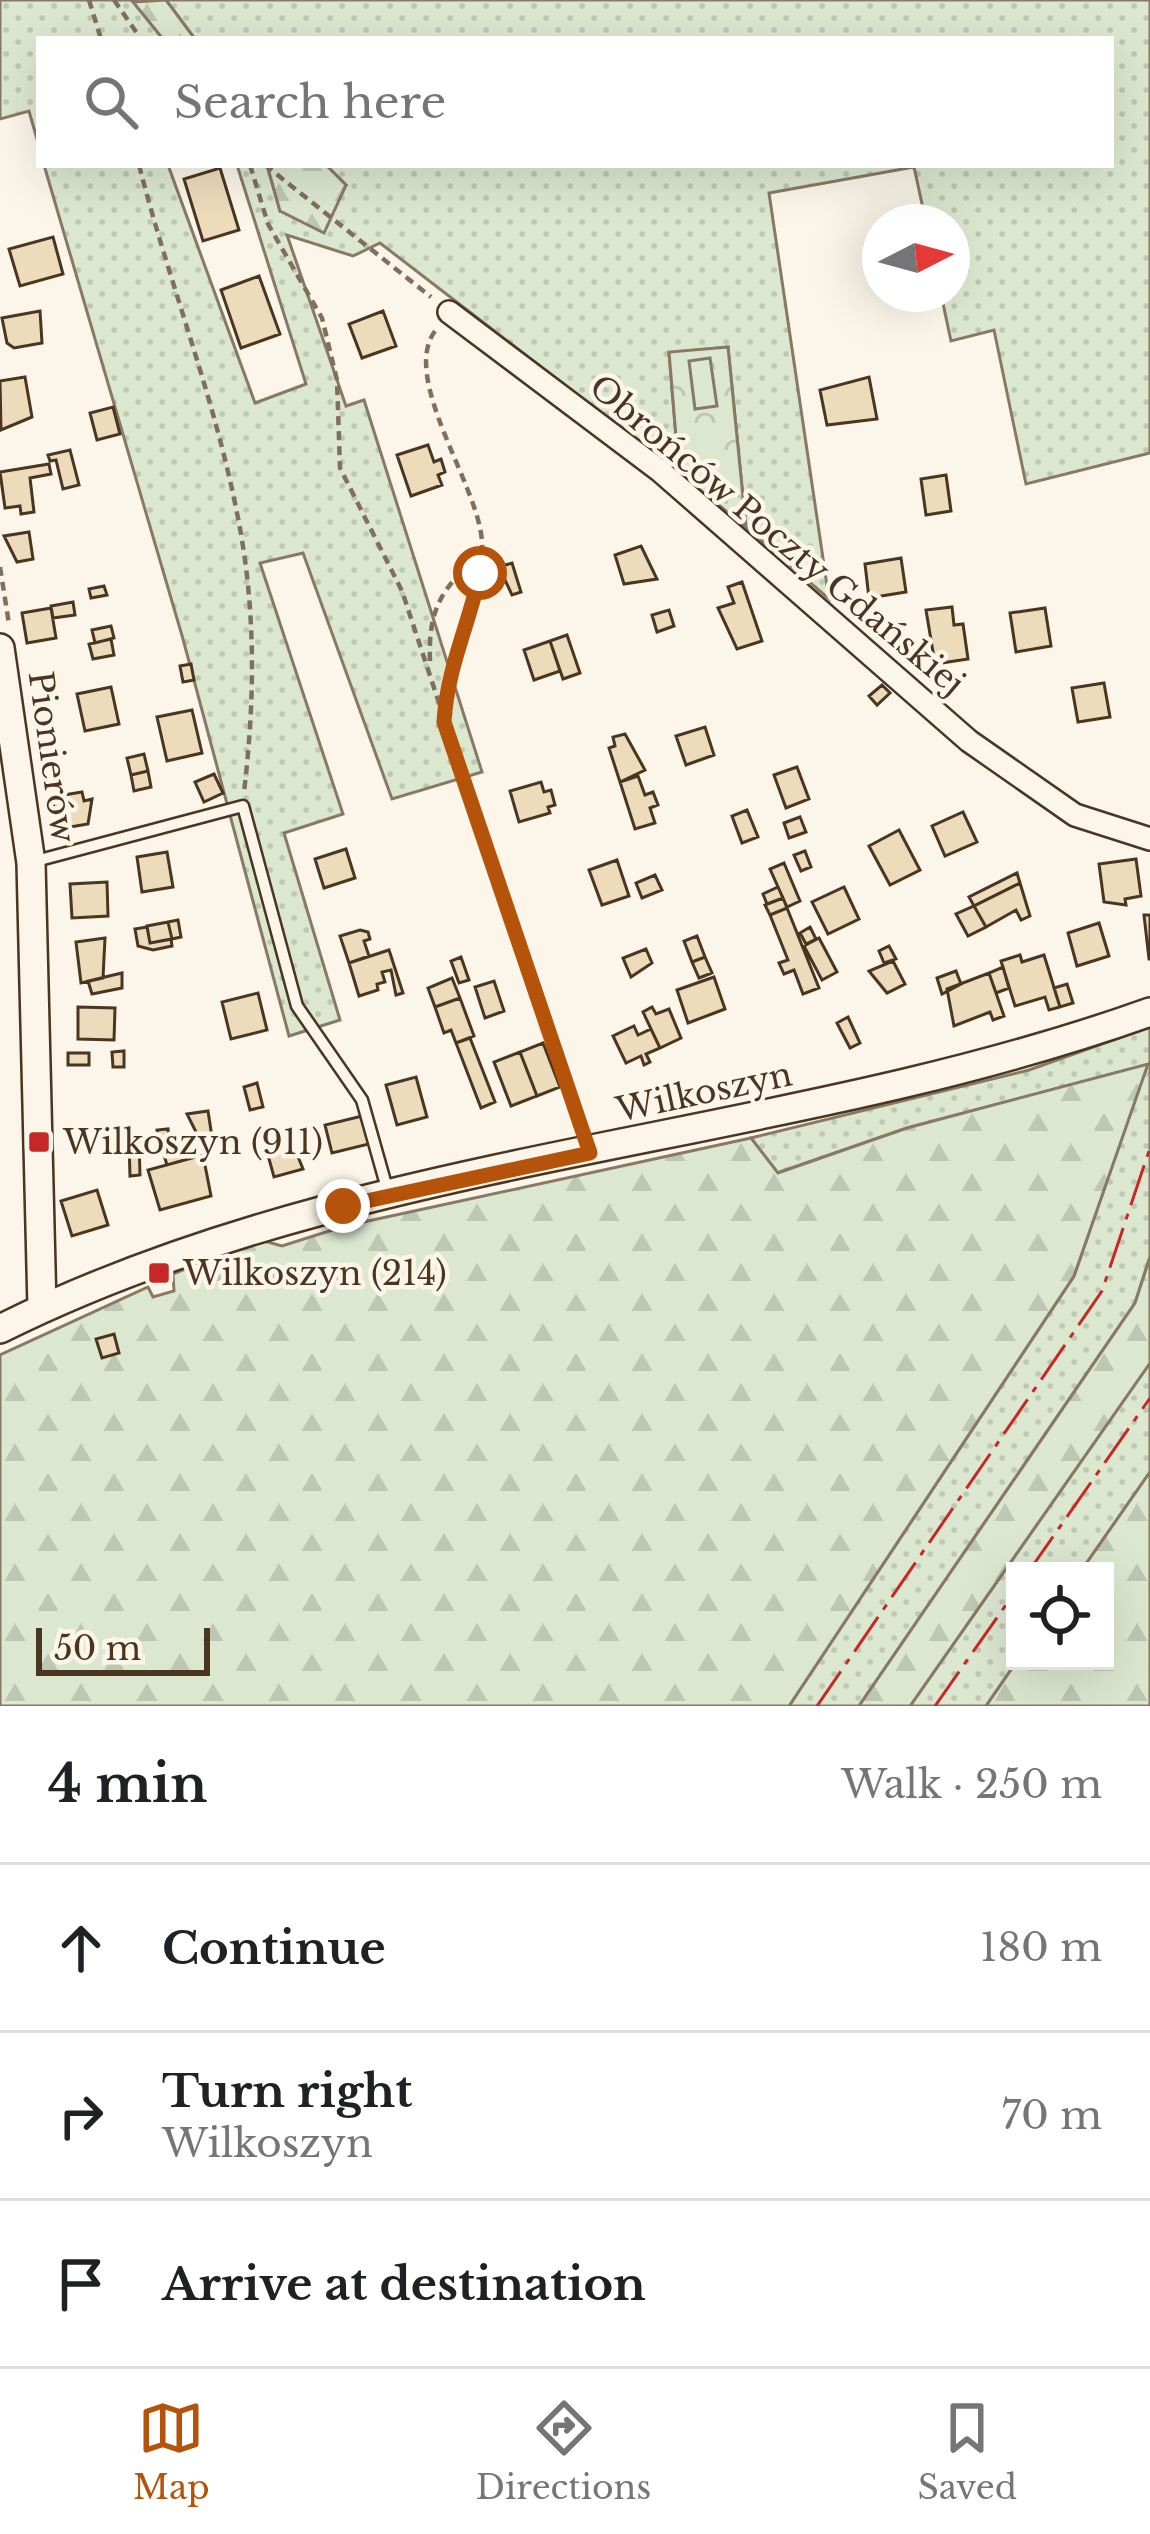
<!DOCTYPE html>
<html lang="en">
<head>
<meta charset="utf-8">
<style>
	:root { --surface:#fff; --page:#f6f6f6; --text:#202124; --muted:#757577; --line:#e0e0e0; --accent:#b45309 }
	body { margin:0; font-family:"Libre Baskerville",serif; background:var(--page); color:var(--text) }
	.controls { position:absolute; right:36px; bottom:36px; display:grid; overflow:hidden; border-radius:0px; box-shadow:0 12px 48px #0002 }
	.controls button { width:108px; height:108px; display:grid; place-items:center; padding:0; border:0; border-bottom:3px solid var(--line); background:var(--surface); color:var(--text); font:60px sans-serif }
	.compass { position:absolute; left:862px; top:204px; width:108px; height:108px; border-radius:50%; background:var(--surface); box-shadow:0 12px 48px #0002; rotate:84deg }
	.scale { position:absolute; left:36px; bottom:30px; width:174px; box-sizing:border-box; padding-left:12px; border:6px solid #4a3520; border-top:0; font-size:33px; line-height:42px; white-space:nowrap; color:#4a3520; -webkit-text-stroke:9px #fbf6e9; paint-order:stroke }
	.stop { position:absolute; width:36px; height:36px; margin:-27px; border:9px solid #b45309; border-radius:50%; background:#fff }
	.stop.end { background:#b45309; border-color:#fff; box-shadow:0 3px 12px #0008 }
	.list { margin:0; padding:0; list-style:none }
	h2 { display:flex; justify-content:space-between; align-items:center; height:156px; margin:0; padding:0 48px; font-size:51px }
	h2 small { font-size:39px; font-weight:400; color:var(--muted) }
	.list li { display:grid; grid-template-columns:78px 1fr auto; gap:36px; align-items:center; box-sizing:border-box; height:168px; padding:0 48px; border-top:3px solid var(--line) }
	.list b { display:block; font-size:45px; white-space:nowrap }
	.list p { margin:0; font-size:39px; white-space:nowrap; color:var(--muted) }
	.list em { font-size:39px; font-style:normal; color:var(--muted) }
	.icon { flex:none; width:66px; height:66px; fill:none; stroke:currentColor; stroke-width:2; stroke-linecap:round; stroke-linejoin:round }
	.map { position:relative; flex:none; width:1150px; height:1706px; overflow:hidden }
	.search { position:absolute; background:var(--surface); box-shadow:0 12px 48px #0002; left:36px; right:36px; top:36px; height:132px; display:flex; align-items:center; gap:30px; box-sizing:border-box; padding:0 42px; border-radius:0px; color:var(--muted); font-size:45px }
	.sheet { height:660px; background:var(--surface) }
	nav { display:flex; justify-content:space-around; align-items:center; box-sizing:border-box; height:168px; border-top:3px solid var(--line); background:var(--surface); font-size:33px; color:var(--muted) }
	nav a { display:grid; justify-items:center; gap:6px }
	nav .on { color:var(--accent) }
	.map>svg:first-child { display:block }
</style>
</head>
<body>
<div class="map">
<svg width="1150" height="1706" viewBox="0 0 1150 1706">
	<defs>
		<pattern id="grass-dots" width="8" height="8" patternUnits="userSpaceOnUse" patternTransform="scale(3)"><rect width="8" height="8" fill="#dce7d0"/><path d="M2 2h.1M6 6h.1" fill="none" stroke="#bec7b2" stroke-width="1.8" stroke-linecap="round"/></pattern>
		<pattern id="forest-firs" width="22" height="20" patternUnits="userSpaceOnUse" patternTransform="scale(3)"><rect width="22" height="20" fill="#dce7d0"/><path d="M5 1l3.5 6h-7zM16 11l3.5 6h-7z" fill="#bec7b2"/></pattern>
		<pattern id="park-crowns" width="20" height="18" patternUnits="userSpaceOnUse" patternTransform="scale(3)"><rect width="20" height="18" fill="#dce7d0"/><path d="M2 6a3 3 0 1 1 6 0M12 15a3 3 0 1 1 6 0" fill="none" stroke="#bec7b2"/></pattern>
	</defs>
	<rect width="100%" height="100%" fill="#fbf6e9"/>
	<!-- grass -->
	<path fill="url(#grass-dots)" stroke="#887966" stroke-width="3" d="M0 0H138L134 2 163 39H39V146L29 111 0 119Z
		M166 0H1150V453L1026 484 994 330 951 341 941 294H952V222H926L914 167 769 193 829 599 746 527 728 347 669 353 679 473 380 243 353 256 287 235 346 406 364 400 482 772 392 799 303 553 260 563 343 814 284 833 340 1020 289 1036 183 639 44 165H168L255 403 306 384 237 165H267L280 211 346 185 326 165H1111V39H195Z
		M1150 1027V1257L1135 1303 859 1706H789L1074 1276 1147 1065 907 1128 777 1173 751 1138 1029 1070Z
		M1150 1363V1472L1081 1571H1015L1017 1661 986 1706H910Z"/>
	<!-- forest -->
	<path fill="url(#forest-firs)" stroke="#887966" stroke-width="3" d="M166 0 195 39H163L133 2Z
		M267 165H326L346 185 324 233 280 211Z
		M1148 1064 1074 1276 789 1706H0V1355L148 1287 153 1297 174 1291 173 1274 257 1239 282 1246 345 1226 751 1138 778 1173 907 1128Z
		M1150 1257V1363L910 1706H859L1135 1303Z
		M1150 1472V1706H986L1017 1661H1105V1571H1081Z"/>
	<!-- park -->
	<path fill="url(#park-crowns)" stroke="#887966" stroke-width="3" d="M728 347 746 527 679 473 669 352Z"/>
	<!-- pitch -->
	<path fill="#dce7d0" stroke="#887966" stroke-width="3" d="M710 358 717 406 695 409 689 361Z"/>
	<!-- building -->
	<path fill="#ecdcbc" stroke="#4a3520" stroke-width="3" d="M220 168 239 230 203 241 184 179Z
		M53 237 63 274 20 286 9 249Z
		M259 276 280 334 241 348 221 290Z
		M40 311 42 343 14 348 7 343 2 318Z
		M383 311 396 346 362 358 349 324Z
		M25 377 32 417 1 430 0 381Z
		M869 377 877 419 827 425 820 390Z
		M113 407 120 434 97 440 90 413Z
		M428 445 434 462 441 459 445 472 438 475 442 485 411 496 397 455Z
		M70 450 79 485 63 489 56 460 50 461 48 455Z
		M49 464 51 474 30 478 34 512 21 514 20 506 5 508 0 472Z
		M946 475 951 511 926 515 921 479Z
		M29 532 33 559 17 562 4 536Z
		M641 546 657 579 624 584 615 555Z
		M901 558 906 592 869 598 865 564Z
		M512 563 521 592 512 595 499 567Z
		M742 582 762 641 737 649 718 608 734 603 728 587Z
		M104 586 107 595 91 598 89 589Z
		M73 602 75 615 53 618 51 606Z
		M952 607 954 625 963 624 968 659 935 664 926 610Z
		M51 608 56 638 27 643 22 613Z
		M1045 608 1051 646 1016 652 1010 613Z
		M669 610 674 626 657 632 652 615Z
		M111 626 114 638 95 643 92 630Z
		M567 635 580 673 563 679 550 641Z
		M111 639 114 655 93 659 89 644Z
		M550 641 560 671 534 680 524 650Z
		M191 664 194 680 183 682 180 666Z
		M1104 683 1110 717 1078 722 1072 688Z
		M882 685 890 693 877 705 869 696Z
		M111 687 119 724 85 731 77 694Z
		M192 710 202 753 167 761 157 717Z
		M705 727 714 755 686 765 676 736Z
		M625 734 645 770 620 782 609 748 615 746 613 737Z
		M144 754 148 771 131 775 127 758Z
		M797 767 809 799 786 808 774 775Z
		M148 771 151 787 134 791 131 775Z
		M214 774 223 793 204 802 195 782Z
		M638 776 645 795 653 792 658 805 650 808 655 823 635 829 620 782Z
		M541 782 544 792 551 790 555 805 548 807 550 813 519 822 510 791Z
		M82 792 84 801 92 799 88 824 58 829 52 797Z
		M747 810 758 837 742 843 732 816Z
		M963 812 977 842 945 856 932 826Z
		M800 817 806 832 789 838 784 823Z
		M899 830 920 870 890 885 869 846Z
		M346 849 355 878 324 888 315 859Z
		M805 851 811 867 801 871 794 855Z
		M167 852 173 887 142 892 137 857Z
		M1136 859 1141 896 1125 899 1126 905 1104 902 1099 864Z
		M617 860 629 896 602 905 589 870Z
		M784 863 800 901 787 907 770 869Z
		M1017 873 1020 883 974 906 969 897Z
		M655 875 662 890 642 898 636 883Z
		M107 882 108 916 72 918 70 884Z
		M1020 883 1030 916 1021 920 1016 910 986 927 974 906Z
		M778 887 783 898 767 904 763 894Z
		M844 887 859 919 828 934 812 902Z
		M783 898 787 908 770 915 765 905Z
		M974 906 986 927 968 936 956 914Z
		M787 908 819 988 803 994 794 970 784 974 779 963 788 960 770 915Z
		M1144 915H1150V959H1149Z
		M178 920 181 937 172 939 168 922Z
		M168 922 172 939 150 943 147 926Z
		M1099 923 1109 956 1077 966 1068 933Z
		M147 927 150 943 171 939 172 946 153 950 138 946 135 929Z
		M810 927 816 939 806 944 800 933Z
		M360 930 368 932 370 939 364 941 369 956 349 963 340 936Z
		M697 936 705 957 692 962 684 941Z
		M105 938 103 978 81 983 76 942Z
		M819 938 837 972 822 980 804 946Z
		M889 946 896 959 884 963 879 951Z
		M646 949 652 963 631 977 623 958Z
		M389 950 403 993 396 995 391 970 382 972 385 982 377 984 378 990 359 996 349 963Z
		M1020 955 1022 962 1044 955 1060 1007 1049 1010 1045 997 1015 1006 1001 961Z
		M461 957 469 980 459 983 451 961Z
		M705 957 712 973 699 978 692 962Z
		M893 961 905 984 887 993 869 971Z
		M1003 967 1009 988 996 993 989 973Z
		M956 971 961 984 942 994 937 978Z
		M122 973V988L92 994 88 981Z
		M989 973 1004 1016 993 1020 990 1012 954 1026 947 989Z
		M714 977 725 1009 688 1023 677 990Z
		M452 978 460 998 435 1007 428 988Z
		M494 981 504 1011 485 1018 475 987Z
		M1067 984 1073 1003 1060 1007 1054 988Z
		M258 993 267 1030 231 1039 222 1002Z
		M460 998 474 1036 456 1043 451 1030 444 1033 435 1007Z
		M78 1007 115 1008 114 1040 78 1039Z
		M652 1007 656 1014 669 1009 681 1038 660 1048 643 1012Z
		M848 1017 860 1043 850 1048 837 1023Z
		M634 1026 638 1035 651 1029 660 1048 646 1054 650 1062 644 1065 641 1056 626 1063 613 1036Z
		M470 1038 495 1102 481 1108 456 1043Z
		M543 1043 560 1087 537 1096 520 1052Z
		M124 1051V1067H113L112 1052Z
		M520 1052 537 1096 511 1106 494 1062Z
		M68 1053H89V1065H68Z
		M416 1077 427 1117 397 1125 386 1085Z
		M257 1083 263 1107 250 1110 244 1087Z
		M208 1111 212 1137 201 1142 187 1114Z
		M362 1116 369 1144 332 1153 325 1125Z
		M168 1129 170 1147 159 1148 157 1130Z
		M288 1132 303 1169 274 1177 266 1148 283 1143 280 1134Z
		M129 1141H139L140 1175 130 1176Z
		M172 1147 184 1148 188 1159 167 1165 162 1149Z
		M203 1155 211 1196 160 1210 148 1170Z
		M97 1190 108 1225 72 1236 61 1201Z
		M114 1334 119 1353 102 1358 96 1339Z"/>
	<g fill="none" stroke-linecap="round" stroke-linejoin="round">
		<defs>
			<path id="service" d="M32 862 243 806 297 1006 362 1100 388 1192"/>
			<path id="minor" d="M449 312 659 470 969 741 1075 815 1150 839"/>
			<path id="tertiary" d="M0 648 31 863 42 1308
				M0 1329C359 1150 776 1146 1150 1012"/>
		</defs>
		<!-- service casing -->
		<use href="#service" stroke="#4a3520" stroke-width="15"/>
		<!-- minor casing -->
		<use href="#minor" stroke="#4a3520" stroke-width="26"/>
		<!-- tertiary casing -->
		<use href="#tertiary" stroke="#4a3520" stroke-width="32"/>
		<!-- path -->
		<path stroke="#7f6f5c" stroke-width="4.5" stroke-dasharray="9 6" stroke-linecap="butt" d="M89 0 101 39
			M114 0 141 39
			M139 165C169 283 215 398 238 518 256 609 255 700 244 792
			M250 165 268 224 322 318 337 380 340 468 402 591 442 712
			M265 165 431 297
			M435 331C400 379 479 485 482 542 485 605 448 657 444 721L582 1124
			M0 567 9 624
			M430 661C428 611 441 586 481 556"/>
		<!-- service -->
		<use href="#service" stroke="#fbf6e9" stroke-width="10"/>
		<!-- minor -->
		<use href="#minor" stroke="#fbf6e9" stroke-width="21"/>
		<!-- tertiary -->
		<use href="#tertiary" stroke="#fbf6e9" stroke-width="27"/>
		<!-- power -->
		<path stroke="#c62828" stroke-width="3" stroke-dasharray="42 9 6 9" stroke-linecap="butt" d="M1029 1571 1150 1398
			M817 1706 1102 1291 1150 1148
			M935 1706 1015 1592"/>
	</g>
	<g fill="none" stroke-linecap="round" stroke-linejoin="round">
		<!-- route -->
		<path stroke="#b45309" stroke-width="15" d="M343 1206 590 1153 444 722C447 668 469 625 480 573"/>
	</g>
	<!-- markers -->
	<g fill="#c62828" stroke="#fbf6e9" stroke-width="4.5">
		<rect x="27" y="1130" width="24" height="24" rx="6"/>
		<rect x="147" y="1261" width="24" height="24" rx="6"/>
	</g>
	<g text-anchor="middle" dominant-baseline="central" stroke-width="9" stroke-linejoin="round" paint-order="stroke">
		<!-- street labels -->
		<g font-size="33" fill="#4a3520" stroke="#fbf6e9">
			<text transform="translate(777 535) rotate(40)">Obrońców Poczty Gdańskiej</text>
			<text transform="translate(52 757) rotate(82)">Pionierów</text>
			<text transform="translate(704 1092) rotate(-12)">Wilkoszyn</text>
		</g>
		<!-- poi labels -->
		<g font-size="33" fill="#4a3520" stroke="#fbf6e9" text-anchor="start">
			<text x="63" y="1142">Wilkoszyn (911)</text>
			<text x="183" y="1273">Wilkoszyn (214)</text>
		</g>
	</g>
</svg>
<div class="controls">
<button><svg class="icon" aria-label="locate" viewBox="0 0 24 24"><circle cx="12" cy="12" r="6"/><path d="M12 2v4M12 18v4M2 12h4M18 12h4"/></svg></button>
</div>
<svg class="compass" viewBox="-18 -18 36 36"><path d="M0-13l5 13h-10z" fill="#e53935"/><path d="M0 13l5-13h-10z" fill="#757577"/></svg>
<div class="scale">50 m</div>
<div class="stop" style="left:480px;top:573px"></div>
<div class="stop end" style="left:343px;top:1206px"></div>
<div class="search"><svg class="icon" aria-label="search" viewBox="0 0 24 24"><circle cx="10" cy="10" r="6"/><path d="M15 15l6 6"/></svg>Search here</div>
</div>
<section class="sheet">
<h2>4 min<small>Walk · 250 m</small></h2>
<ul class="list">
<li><svg class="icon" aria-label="ahead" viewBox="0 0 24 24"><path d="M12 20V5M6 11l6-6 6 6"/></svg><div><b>Continue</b></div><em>180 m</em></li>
<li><svg class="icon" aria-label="right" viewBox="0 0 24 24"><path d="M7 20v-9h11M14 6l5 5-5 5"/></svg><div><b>Turn right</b><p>Wilkoszyn</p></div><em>70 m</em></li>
<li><svg class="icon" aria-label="arrive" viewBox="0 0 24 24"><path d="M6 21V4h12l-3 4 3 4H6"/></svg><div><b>Arrive at destination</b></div></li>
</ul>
</section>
<nav>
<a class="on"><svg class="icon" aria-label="map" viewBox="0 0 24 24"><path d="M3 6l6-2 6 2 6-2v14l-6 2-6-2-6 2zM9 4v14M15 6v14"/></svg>Map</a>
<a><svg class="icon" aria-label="directions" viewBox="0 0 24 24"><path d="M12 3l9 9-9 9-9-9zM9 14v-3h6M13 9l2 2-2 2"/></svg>Directions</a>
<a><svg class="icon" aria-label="saved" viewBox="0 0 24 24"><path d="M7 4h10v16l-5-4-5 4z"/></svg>Saved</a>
</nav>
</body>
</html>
